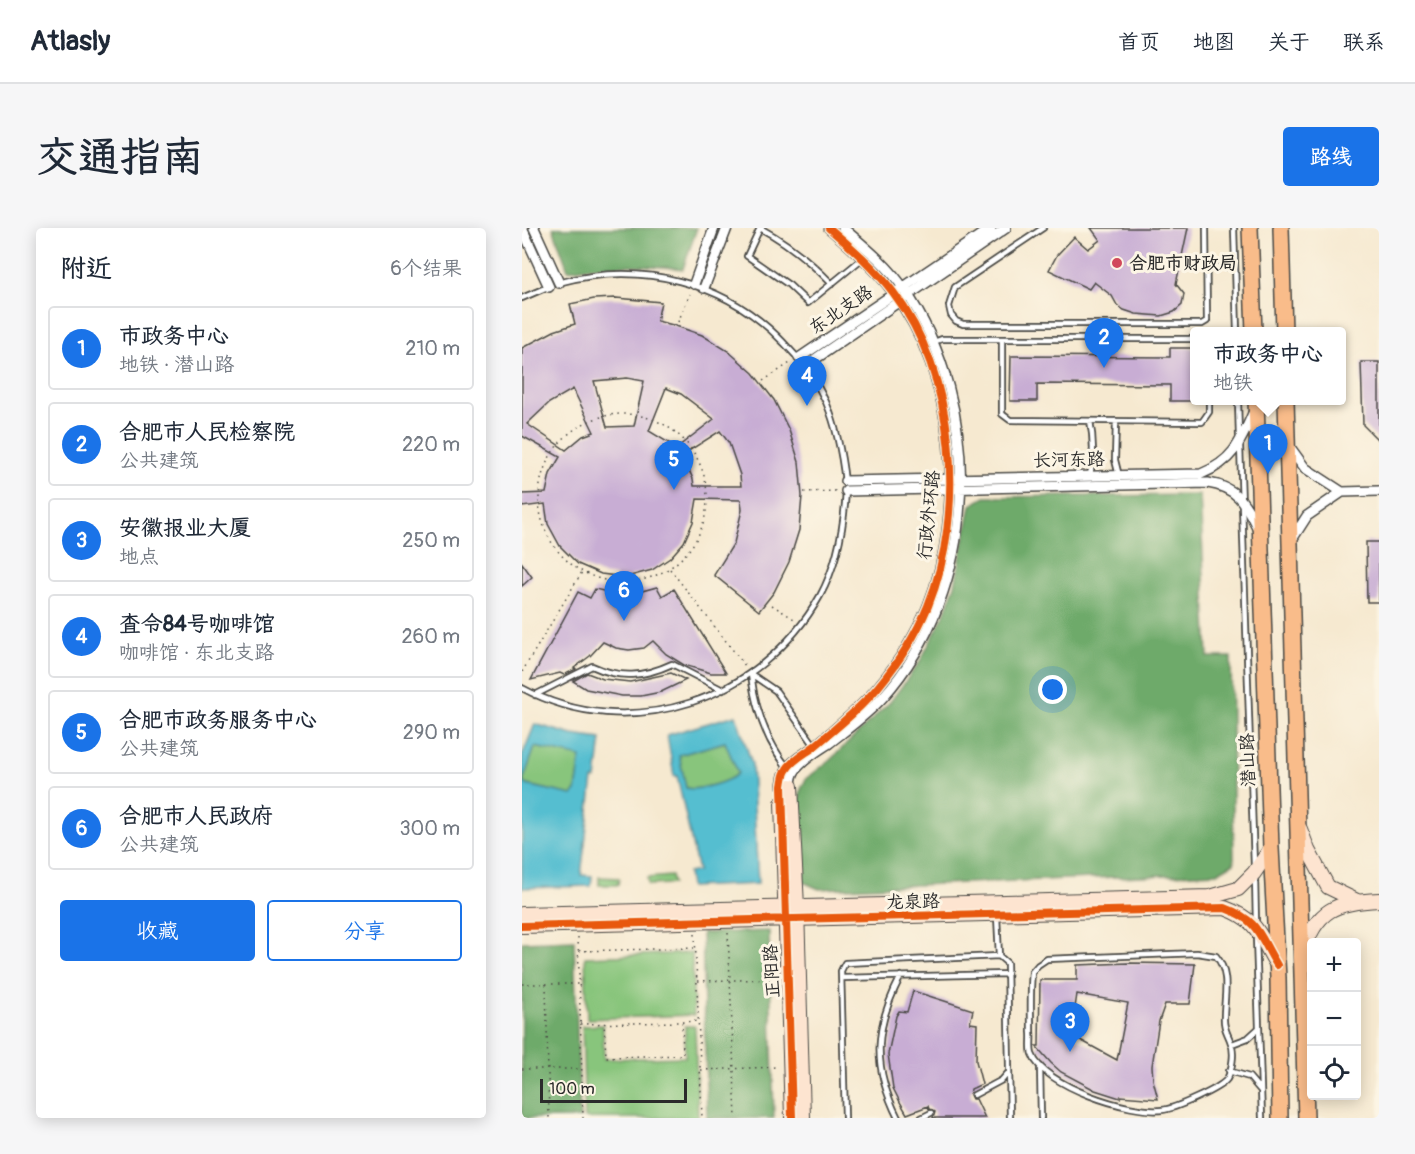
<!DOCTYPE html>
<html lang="zh">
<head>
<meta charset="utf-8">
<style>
	:root { --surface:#fff; --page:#f6f6f7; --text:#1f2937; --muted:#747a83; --line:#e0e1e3; --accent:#1a73e8 }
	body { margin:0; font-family:Pangolin,"LXGW WenKai TC",sans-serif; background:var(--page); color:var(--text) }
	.controls { position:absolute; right:18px; bottom:18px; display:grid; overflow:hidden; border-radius:6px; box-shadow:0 3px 15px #0003 }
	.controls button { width:54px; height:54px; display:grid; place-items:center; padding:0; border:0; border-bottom:2px solid var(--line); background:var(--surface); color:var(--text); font:30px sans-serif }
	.scale { position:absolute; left:18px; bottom:15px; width:147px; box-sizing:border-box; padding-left:6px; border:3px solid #2b2b2b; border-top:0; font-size:16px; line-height:21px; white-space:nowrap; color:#2b2b2b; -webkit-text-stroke:4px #fcf5e5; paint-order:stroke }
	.you { position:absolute; left:531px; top:462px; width:21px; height:21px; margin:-15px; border:4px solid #fff; border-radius:50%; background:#1a73e8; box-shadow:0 0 0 9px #1a73e833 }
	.badge { display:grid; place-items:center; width:39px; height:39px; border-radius:50%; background:var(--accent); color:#fff; font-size:20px; font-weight:700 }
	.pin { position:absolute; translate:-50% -50px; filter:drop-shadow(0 2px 3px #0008) }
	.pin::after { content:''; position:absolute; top:32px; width:21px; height:18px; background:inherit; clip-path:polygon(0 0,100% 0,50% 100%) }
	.popup { position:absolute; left:668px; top:99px; width:156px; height:78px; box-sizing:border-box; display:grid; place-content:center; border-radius:6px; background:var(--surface); filter:drop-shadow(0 2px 4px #0005); font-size:20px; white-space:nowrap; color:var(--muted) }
	.popup b { font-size:22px; color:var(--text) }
	.popup::after { content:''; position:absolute; left:50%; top:100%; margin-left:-12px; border:12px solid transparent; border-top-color:var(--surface) }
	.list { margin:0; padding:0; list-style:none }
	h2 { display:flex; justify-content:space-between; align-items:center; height:78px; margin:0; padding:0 24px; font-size:26px }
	h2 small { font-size:20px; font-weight:400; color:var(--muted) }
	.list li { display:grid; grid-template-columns:39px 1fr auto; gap:18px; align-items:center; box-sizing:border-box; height:84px; margin:0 12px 12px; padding:0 12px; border:2px solid var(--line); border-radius:6px }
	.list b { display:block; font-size:22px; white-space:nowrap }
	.list p { margin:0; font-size:20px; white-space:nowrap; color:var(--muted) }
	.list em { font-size:20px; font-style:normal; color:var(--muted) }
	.actions { display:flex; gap:12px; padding:18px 24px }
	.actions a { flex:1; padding:14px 0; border:2px solid var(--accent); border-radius:6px; text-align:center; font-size:21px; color:var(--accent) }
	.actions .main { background:var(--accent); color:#fff }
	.icon { flex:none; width:33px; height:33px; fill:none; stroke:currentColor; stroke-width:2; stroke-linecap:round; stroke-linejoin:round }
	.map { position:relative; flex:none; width:857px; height:890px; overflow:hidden; border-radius:6px }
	header { display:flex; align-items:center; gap:36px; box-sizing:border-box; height:84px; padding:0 30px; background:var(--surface); border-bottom:2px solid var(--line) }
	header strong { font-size:28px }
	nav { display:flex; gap:33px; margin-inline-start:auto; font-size:21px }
	.intro { display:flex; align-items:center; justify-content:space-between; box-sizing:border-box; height:144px; padding:0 36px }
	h1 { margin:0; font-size:42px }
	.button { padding:15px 27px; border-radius:6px; background:var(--accent); color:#fff; font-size:21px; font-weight:700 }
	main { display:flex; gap:36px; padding:0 36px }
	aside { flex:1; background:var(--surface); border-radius:6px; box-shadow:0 3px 15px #0003 }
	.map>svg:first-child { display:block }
</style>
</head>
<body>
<header>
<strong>Atlasly</strong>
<nav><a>首页</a><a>地图</a><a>关于</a><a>联系</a></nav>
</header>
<div class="intro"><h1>交通指南</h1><a class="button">路线</a></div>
<main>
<aside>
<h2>附近<small>6个结果</small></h2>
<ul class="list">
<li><span class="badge">1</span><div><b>市政务中心</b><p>地铁 · 潜山路</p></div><em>210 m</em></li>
<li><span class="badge">2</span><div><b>合肥市人民检察院</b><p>公共建筑</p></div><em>220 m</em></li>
<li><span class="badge">3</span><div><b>安徽报业大厦</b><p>地点</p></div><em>250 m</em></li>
<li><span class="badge">4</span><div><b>查令84号咖啡馆</b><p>咖啡馆 · 东北支路</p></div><em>260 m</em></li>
<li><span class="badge">5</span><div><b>合肥市政务服务中心</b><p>公共建筑</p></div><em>290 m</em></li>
<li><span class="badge">6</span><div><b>合肥市人民政府</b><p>公共建筑</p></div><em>300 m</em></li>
</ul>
<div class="actions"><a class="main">收藏</a><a>分享</a></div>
</aside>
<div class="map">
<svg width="857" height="890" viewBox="0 0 857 890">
	<rect width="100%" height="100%" fill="#fcf5e5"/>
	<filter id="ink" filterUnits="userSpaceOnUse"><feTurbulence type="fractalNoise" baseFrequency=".0167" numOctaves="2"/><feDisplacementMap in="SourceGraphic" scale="12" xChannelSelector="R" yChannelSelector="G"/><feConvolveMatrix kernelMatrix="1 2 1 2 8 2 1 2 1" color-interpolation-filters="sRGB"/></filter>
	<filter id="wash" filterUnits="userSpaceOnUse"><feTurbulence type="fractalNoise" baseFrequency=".008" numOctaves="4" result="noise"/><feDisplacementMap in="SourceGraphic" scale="24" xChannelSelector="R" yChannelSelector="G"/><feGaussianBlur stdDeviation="1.35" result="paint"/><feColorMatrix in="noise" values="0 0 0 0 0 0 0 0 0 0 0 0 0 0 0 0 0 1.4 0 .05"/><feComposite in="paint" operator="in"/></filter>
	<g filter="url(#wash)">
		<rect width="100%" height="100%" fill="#f6e9d0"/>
		<!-- green -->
		<path fill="#88c57b" stroke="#5a7853" stroke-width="1.5" d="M203 514 216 545C208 554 176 563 164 560L157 527Z
			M13 519 59 528 54 563 50 567 5 557 1 553Z
			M149 648 151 656 126 657 125 650Z
			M77 649 97 650 96 657H77Z
			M170 725 172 787 65 791 63 729Z
			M81 797 82 831 163 829V798H173L176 890H63L60 798Z"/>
		<!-- forest -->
		<path fill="#6eaa6b" stroke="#4c6a4b" stroke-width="1.5" d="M31 0H175L161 41C122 36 85 36 46 42Z
			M678 267 686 429H709L712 635 695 645 297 661 281 654 276 578 279 561 284 551 307 533 368 474 397 435 421 389 433 357 449 277 463 269Z
			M247 703 252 890H185L180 705Z
			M52 712 58 890H0V714Z"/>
		<!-- water -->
		<path fill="#54bed0" stroke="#40747e" stroke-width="1.5" fill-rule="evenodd" d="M214 487 230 536 236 656 168 659 166 645 176 643 155 548H152L145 507ZM203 514 216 545C208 554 176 563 164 560L157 527Z
			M13 496 51 507 79 511 74 551H71L59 647 70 648 69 658 0 660V528ZM13 519 59 529 54 563 50 567 5 557 1 553Z"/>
		<g id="blocks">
			<!-- building -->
			<path fill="#c8add4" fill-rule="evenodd" d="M569 0H666L654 56 662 66 660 77 652 84 639 88 614 86 602 82 595 77 590 68 572 54 567 61 527 42 535 27 552 9 566 21 578 12Z
				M94 70 139 74 135 93 151 97 180 107 206 123 231 145 252 172 267 202 277 234 280 268 277 302 267 334 252 364 237 383 192 347 212 315 220 282 219 272 175 271 171 294 162 314 148 330 130 342 108 348 109 366 135 359 140 368 152 361 204 445H189L162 437 144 426 131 413 122 420 107 422 94 420 81 414 68 428 52 440 54 441 42 447 38 445 9 452 56 364 68 370 73 361 94 366V348L79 346 56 336 38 318 26 296 23 276 0 279V266L24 265 28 246 38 229 0 208V120L32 103 53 96 48 76 72 71ZM105 150 122 153 112 198 85 199 72 153ZM144 160 159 166 192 191 153 221 147 215 127 203ZM51 161 72 204 61 208 44 222 5 196 27 175ZM198 203 207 215 218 247 219 258H172L171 251 160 227Z
				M648 120H672V173H648V157L515 156V173H488L489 128 648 129Z
				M839 134H857V213L841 197Z
				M844 314H857V374H845Z
				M0 335 10 349 0 358Z
				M65 445 81 451 108 454 149 445 164 452 139 464 119 468H100L64 461 51 453Z
				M607 735 673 736 668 776H643L637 793 630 838 631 852 636 871 598 868V870L573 862 539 844 529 835 514 818H517L518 752H555V737ZM555 766 606 775 595 832 549 807Z
				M391 763 451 782 448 795 455 796 454 833 460 856 449 861 448 867 450 871H454L463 890H411L413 884 407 881 406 878 385 886 378 874 371 860 366 826 374 788 377 783 385 784Z"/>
		</g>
	</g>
	<g filter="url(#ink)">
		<use href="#blocks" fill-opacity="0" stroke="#494844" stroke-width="1.5"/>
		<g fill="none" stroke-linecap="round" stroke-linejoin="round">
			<defs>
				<path id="lane" d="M238 0 225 28 267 57 286 75 341 30
					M238 0C266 15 288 33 310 56
					M521 0 433 59 427 78 429 87 434 93 441 96H680L685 93 684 0
					M712 0 715 104
					M685 39H713
					M36 55C117 33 203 52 262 115 279 132 294 152 304 174 315 200 320 227 323 254
					M0 70 28 58
					M480 111V186L488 192 680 194 687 184V172
					M409 115 420 111H672
					M716 172 717 209
					M594 193 593 232 597 248
					M718 217 732 638
					M568 248C572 229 572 212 568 193
					M0 460C108 518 240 472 298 368 316 335 322 299 324 262
					M13 467 70 438C98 451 122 449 150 436L201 462
					M265 539C244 512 233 480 229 446L254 463 293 518
					M733 649 734 695
					M475 688 477 728
					M734 709 740 890
					M675 725 694 728C709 746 702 768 702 789 701 801 706 805 709 815 713 825 710 842 705 851 698 861 652 881 640 882 609 886 521 858 510 826 508 820 510 810 509 804 509 784 508 764 510 744L516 737 525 731Z
					M320 750 485 746
					M710 816 726 810 737 800
					M518 838 519 890
					M707 843 727 849 739 863
					M452 867 480 852 487 844
					M323 890 319 743 323 735 477 728 485 735 488 890
					M376 890C350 838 352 800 379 748
					M399 890 409 885"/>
				<path id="street" d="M0 0 27 59
					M12 0 37 55
					M172 56 192 0
					M182 60 205 0
					M277 130 469 0
					M283 138 484 0
					M767 218 783 240 820 264 785 288 769 313
					M323 253 679 246C712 233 719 213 732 183
					M324 263 686 255C714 259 723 274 735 299
					M820 264 857 263
					M260 558C261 553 261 546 265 541 270 532 284 525 293 518 314 500 338 481 356 459 376 435 394 407 406 378 444 283 434 146 371 64 353 40 330 20 307 0
					M269 558C269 552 270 546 274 541 282 531 295 523 306 516 325 501 345 487 361 469 458 361 463 179 382 61 366 37 342 18 321 0"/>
				<path id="secondary" d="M269 558 275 679 281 890
					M260 575 270 890
					M778 601 786 622 806 659 835 673
					M0 686 688 669 716 661 732 645 749 620
					M0 698 703 680C738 693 737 708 755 737
					M781 725C794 681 814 674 857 672"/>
				<path id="primary" d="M728 0 732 104
					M759 0 762 104
					M734 172 749 620 756 750 758 890
					M764 172 784 890"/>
			</defs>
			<!-- lane casing -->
			<use href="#lane" stroke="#494844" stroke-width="8"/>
			<!-- street casing -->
			<use href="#street" stroke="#494844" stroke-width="12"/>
			<!-- secondary casing -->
			<use href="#secondary" stroke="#494844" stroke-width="16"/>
			<!-- primary casing -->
			<use href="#primary" stroke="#494844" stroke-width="18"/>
			<!-- path -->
			<path stroke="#494844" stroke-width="1.5" stroke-dasharray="1.5 4.5" stroke-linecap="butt" d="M156 94 168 66
				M241 153 268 135
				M17 270a84 84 0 1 1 168 0a84 84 0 1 1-168 0Z
				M282 264 314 263
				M148 341 224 439
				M250 377 272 391
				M0 444 60 344
				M206 705 214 890
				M173 706 180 890
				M56 709 61 890
				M57 723 172 720
				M176 753 252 751
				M0 756H56
				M24 756 27 890
				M160 794 176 793
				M58 796 160 794 161 827 84 829 82 795
				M0 841H59
				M179 842 255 839"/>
			<!-- lane -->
			<use href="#lane" stroke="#fff" stroke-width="4.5"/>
			<!-- street -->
			<use href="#street" stroke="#fff" stroke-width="9"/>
			<!-- secondary -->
			<use href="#secondary" stroke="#fde4d0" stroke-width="14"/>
			<!-- primary -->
			<use href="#primary" stroke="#f9bc8a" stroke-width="15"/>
			<defs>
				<path id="cycleway" d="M0 698 703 680C738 693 737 708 755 737
					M270 890 260 558C261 553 261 546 265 541 270 532 284 525 293 518 314 500 338 481 356 459 376 435 394 407 406 378 444 283 434 146 371 64 353 40 330 20 307 0"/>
			</defs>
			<!-- cycleway casing -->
			<use href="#cycleway" stroke="#fcf5e5" stroke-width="11"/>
			<!-- cycleway -->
			<use href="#cycleway" stroke="#e8590c" stroke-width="8"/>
		</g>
	</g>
	<!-- markers -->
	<circle fill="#d1495b" stroke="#fcf5e5" stroke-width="2" cx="595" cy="35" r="6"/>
	<g text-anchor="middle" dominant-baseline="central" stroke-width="6" stroke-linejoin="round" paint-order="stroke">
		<!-- poi labels -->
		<g font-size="18" font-weight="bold" fill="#2b2b2b" stroke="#fcf5e5" text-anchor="start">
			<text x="607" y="35">合肥市财政局</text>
		</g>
		<!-- street labels -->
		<g font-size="18" fill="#2b2b2b" stroke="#fcf5e5">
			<text transform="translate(319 82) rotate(-34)">东北支路</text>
			<text transform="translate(547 232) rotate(-1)">长河东路</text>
			<text transform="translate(407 287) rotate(-84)">行政外环路</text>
			<text transform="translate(726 532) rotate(-92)">潜山路</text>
			<text transform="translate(391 674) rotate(-1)">龙泉路</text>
			<text transform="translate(250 743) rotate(-93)">正阳路</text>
		</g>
	</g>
</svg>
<div class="controls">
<button>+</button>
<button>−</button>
<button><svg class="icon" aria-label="locate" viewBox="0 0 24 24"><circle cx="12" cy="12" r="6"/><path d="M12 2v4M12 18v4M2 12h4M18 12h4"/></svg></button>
</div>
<div class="scale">100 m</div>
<div class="you"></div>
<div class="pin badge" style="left:746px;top:246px">1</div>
<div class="popup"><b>市政务中心</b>地铁</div>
<div class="pin badge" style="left:582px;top:140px">2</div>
<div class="pin badge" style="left:548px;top:824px">3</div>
<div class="pin badge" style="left:285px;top:178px">4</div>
<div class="pin badge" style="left:152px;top:262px">5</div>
<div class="pin badge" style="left:102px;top:393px">6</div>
</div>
</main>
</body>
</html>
